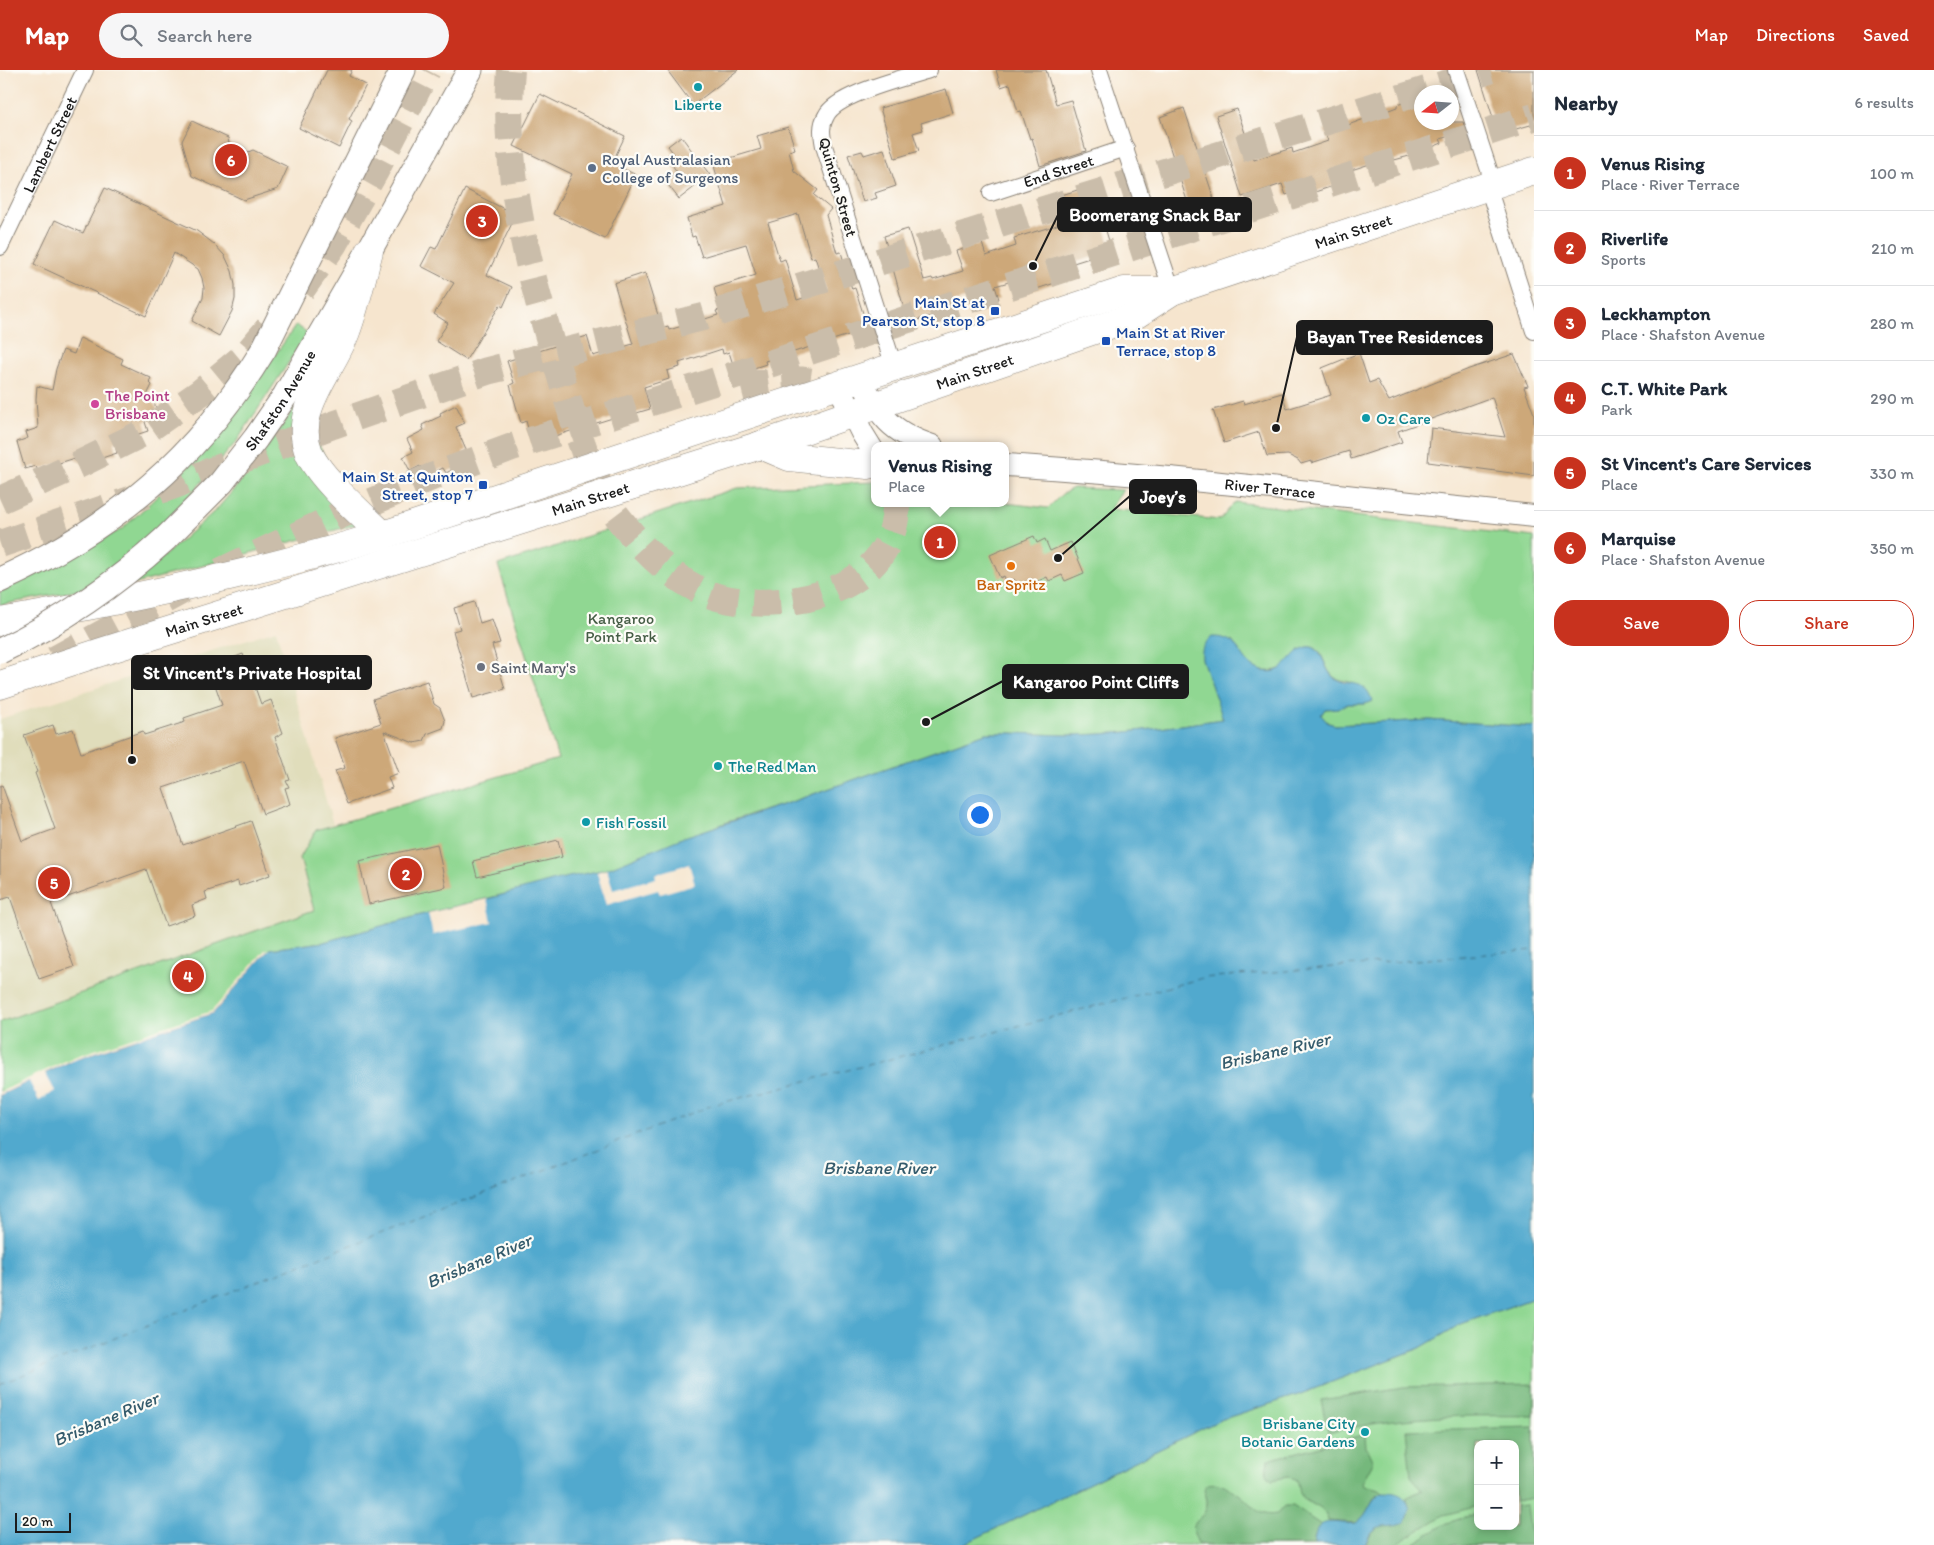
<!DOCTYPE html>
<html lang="en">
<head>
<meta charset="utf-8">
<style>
	:root { --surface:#fff; --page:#f6f6f7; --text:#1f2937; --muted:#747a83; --line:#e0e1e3; --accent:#c8321e }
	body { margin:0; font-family:Itim,sans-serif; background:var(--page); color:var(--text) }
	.controls { position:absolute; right:15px; bottom:15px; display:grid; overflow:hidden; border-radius:10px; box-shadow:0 2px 8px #0003 }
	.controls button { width:45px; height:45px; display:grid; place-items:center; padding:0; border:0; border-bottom:1px solid var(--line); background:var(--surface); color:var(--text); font:25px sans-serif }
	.compass { position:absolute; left:1414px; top:15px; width:45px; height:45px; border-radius:50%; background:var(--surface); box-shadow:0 2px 8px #0003; rotate:253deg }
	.scale { position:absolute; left:15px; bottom:12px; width:56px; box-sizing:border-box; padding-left:5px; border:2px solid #1c1c1c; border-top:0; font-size:14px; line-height:18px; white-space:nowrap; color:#1c1c1c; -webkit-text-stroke:4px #fdfcf7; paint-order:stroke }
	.you { position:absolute; left:979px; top:744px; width:18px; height:18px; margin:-12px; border:4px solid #fff; border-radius:50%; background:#1a73e8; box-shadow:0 0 0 8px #1a73e833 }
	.badge { display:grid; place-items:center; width:32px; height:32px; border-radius:50%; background:var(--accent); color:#fff; font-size:16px; font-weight:700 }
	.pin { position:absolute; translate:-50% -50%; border:2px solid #fff; box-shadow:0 1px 5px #0006 }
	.popup { position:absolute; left:871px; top:372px; width:138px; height:65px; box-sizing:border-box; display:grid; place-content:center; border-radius:10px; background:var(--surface); filter:drop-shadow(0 1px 4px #0005); font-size:16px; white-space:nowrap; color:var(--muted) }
	.popup b { font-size:19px; color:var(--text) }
	.popup::after { content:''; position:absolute; left:50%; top:100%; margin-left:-10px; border:10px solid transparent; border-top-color:var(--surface) }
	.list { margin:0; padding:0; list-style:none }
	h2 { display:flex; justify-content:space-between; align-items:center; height:65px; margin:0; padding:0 20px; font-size:21px }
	h2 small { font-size:16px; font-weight:400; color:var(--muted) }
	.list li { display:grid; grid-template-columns:32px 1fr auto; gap:15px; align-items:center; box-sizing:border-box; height:75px; padding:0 20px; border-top:1px solid var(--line) }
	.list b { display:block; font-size:19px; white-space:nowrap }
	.list p { margin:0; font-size:16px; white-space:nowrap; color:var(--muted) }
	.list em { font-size:16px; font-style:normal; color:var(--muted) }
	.actions { display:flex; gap:10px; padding:15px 20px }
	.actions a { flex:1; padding:11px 0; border:1px solid var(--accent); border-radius:20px; text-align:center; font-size:18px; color:var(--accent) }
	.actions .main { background:var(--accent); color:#fff }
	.icon { flex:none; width:28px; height:28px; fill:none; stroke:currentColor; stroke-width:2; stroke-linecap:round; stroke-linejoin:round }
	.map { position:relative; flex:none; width:1534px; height:1475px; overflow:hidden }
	header { display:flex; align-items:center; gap:30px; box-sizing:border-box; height:70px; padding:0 25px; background:var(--accent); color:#fff }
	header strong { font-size:24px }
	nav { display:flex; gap:28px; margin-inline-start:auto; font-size:18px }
	.search { width:350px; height:45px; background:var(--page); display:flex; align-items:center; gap:12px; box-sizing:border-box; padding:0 18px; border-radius:28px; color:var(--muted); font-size:19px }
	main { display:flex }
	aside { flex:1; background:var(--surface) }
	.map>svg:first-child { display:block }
</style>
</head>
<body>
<header>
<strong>Map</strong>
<div class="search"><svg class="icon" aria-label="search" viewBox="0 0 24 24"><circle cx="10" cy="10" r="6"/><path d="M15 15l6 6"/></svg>Search here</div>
<nav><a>Map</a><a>Directions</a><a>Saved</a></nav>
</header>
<main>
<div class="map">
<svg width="1534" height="1475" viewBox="0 0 1534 1475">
	<rect width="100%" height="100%" fill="#fdfcf7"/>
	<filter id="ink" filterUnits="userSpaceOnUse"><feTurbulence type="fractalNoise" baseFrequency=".02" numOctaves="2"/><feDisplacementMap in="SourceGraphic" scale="10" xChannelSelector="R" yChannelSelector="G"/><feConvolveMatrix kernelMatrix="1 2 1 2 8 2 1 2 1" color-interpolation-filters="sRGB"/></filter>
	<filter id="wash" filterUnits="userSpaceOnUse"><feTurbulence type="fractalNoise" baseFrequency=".0096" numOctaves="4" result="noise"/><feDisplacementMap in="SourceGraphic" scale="20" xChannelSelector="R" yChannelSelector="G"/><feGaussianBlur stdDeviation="1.12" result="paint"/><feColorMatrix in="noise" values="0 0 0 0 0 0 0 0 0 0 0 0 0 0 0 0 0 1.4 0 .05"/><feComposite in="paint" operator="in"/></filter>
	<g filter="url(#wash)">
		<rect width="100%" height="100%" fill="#f6e5ce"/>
		<!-- built -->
		<path fill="#e0ddbb" d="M276 560 333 754 316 760 300 788 315 840 0 952V649Z"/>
		<!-- green -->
		<path fill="#90d792" stroke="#567a57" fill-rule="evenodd" d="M296 255 308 263 237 371 182 435 158 459 126 486 81 520 0 535V522L72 487 122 459 151 432 189 396 230 350Z
			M298 333 358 454 131 515 217 439 254 396Z
			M875 412V433H1005L1048 438 1062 424 1073 418 1123 420 1110 439 1220 450 1235 432 1534 467V657L1429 650 1336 655C1330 654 1324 652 1321 645L1325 639 1339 638 1348 634H1365L1372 631C1366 625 1359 617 1352 613 1344 609 1337 612 1331 604 1325 598 1323 582 1315 578 1301 573 1295 587 1287 595 1278 602 1260 604 1251 596 1244 591 1238 579 1232 571L1202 589 1224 649C1173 656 1122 665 1071 665 1042 665 1014 662 986 663L791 732 730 751 607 799 428 843 324 872 269 879 213 943 75 989 0 1025V952L314 840 300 788 316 760 558 689 498 495 737 418Z
			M1534 1228V1475H962L1220 1350 1298 1325 1420 1278 1461 1254ZM1478 1374H1515V1456H1478Z"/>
		<!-- forest -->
		<path fill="#74b87c" stroke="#486a4c" d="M1534 1314V1346C1465 1345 1395 1346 1328 1363L1321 1330 1403 1317Z
			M1534 1357V1428L1515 1431V1374H1478V1436L1444 1445 1395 1475H1365L1372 1462 1408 1433 1406 1428 1422 1420 1411 1406 1406 1360Z
			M1358 1366H1365L1366 1377 1372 1390V1395L1362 1413C1368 1419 1377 1415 1383 1422L1375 1426 1364 1447 1356 1453 1328 1451C1327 1437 1311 1436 1303 1428 1298 1422 1300 1414 1296 1409L1288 1407 1272 1410 1266 1405 1268 1390Z
			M1215 1413C1225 1415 1239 1423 1246 1430 1257 1440 1261 1447 1277 1444L1284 1436H1293L1321 1455 1314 1468V1475H1210L1198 1473C1185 1449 1204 1452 1207 1435 1208 1430 1205 1424 1204 1419L1208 1414Z
			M1527 1435 1532 1475H1411L1447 1453 1478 1443V1456H1515V1436Z"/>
		<!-- water -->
		<path fill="#51a9ce" stroke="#366275" d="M1212 567C1245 566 1237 595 1263 601 1286 606 1288 584 1304 578 1322 571 1323 598 1333 607 1347 618 1366 607 1372 631L1365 634H1348L1339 638 1325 639 1321 645 1328 653 1336 655 1429 650 1534 657V1228L1461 1254 1420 1278 1298 1325 1220 1350 962 1475H0V1025L75 989 213 943 269 879 324 872 428 843 487 829 559 809 607 799 684 767 791 732 986 663C1014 662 1042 665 1070 665 1122 665 1173 656 1223 649L1202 589C1201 579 1203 573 1212 567Z
			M1383 1422C1398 1422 1406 1425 1410 1439L1405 1452C1386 1460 1375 1448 1365 1475H1314C1315 1441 1337 1456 1356 1453 1371 1443 1368 1429 1383 1422Z"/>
		<!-- pier -->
		<path fill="#f6e5ce" d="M689 794 695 814 660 824 658 820 606 835 597 802 607 799 613 820 656 808 655 804Z
			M487 829 492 852 433 865 428 843Z
			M269 879 213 943 75 989 45 1003 55 1021 39 1031 29 1011 0 1025V1022L74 987 212 941 265 880Z"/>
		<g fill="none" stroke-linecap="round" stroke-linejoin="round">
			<!-- ferry -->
			<path stroke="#345b6c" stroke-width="1" stroke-dasharray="6 5" stroke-linecap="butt" d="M0 1314 258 1211 713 1035 1203 908 1534 880"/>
		</g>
		<g id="blocks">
			<!-- building -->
			<path fill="#cda879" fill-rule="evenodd" d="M327 0H352L349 6 366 15 349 49 352 51 339 78 299 58Z
				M667 0H738L693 35Z
				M996 0H1046L1056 34 1071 30 1086 81 1040 96 1032 68 1030 69 1021 41 1018 42 1010 14 1001 17Z
				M1478 0H1534V54L1516 59 1504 60 1495 54Z
				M946 19 953 43 921 53 923 60 913 63 919 81 895 88 880 38Z
				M540 24 625 66 612 93 636 105 605 169 553 144 572 104 514 76Z
				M1422 26V52H1463L1466 61 1440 69 1442 73 1413 85 1383 93 1382 90 1333 106 1336 115 1315 122 1313 115 1286 125 1282 114 1242 127 1216 46 1237 39 1254 90 1292 78 1293 83 1328 71 1324 60 1347 53 1348 55 1397 37V35Z
				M1184 38 1215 132 1190 140 1160 47Z
				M192 51 228 68 229 74 246 83 253 80 288 97 278 119 244 130 192 106 182 71Z
				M788 57 795 79 789 81 794 101 818 120 814 125 831 139 826 145 837 183 841 182 852 219 855 218 868 259 765 291 766 294 736 304 729 282 723 284 722 279 679 293 680 297 667 301 669 309 644 317 650 339 620 348 619 346 532 373 526 351 521 353 510 315 514 313 507 291 587 266 593 286 633 274 614 213 645 203 662 258 668 256 669 260 718 245 716 241 720 240 714 218 756 205 746 174 702 187 695 166 692 167 687 148 726 136 713 93 761 79 757 66ZM798 144 811 188 815 187 826 221 797 230 785 189 780 191 768 153Z
				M681 66 710 105 679 129 665 111 677 102 668 89 674 84 668 76Z
				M884 79 896 116 875 123 877 128 863 132 848 85 862 81 864 85Z
				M1090 116 1102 154H1104L1112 181 1051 200 1055 213 1030 221 1026 207 995 216 999 229 973 237 971 227 941 236 943 242 908 253 884 166 908 159 924 210 932 208 933 210 963 201 956 181 982 173 986 186 1016 176 1014 168 1057 155 1049 129Z
				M105 118 197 161 214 174 225 186 232 201 235 215V229L232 241 219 266 192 251 203 228 204 218 202 208 198 199 174 183 146 246 34 194 55 150 83 163Z
				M465 119 516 145 487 205 512 217 503 237 500 235 466 290 436 271 448 253 434 244 454 213 421 196 431 177 436 179Z
				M80 268 123 289 121 294 151 308 149 312 152 315 148 323 157 339 145 352 148 361 114 372 117 383 90 392 83 393 72 389 37 400 36 396 25 399 17 372 28 368 26 362 38 358 36 329 37 316 52 320 56 299 63 280 74 284Z
				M1359 283 1369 313 1377 310 1389 331 1469 299 1514 284 1528 316 1524 317 1534 344V406L1428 392 1431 358 1505 367 1492 327 1398 361 1402 372 1351 389 1349 381 1311 393V391L1301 394 1298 390 1288 385 1267 386 1259 362 1224 373 1213 340 1243 331 1244 334 1282 323 1287 339 1331 325 1322 298Z
				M456 335 465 353 456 357 466 380 463 382 465 386 461 389 463 394 446 403 443 398 426 406 420 396 410 401 403 387 413 382 407 369 424 360 422 355 441 346 440 343Z
				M1034 466 1037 473 1045 469 1050 481 1071 472 1084 503 1065 511 1062 505 1049 511 1047 507 1034 513 1032 509 1017 516 1014 509 1007 513 1004 506 1000 508 990 485Z
				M474 532 480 553 492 549 500 573 492 575 505 619 473 628 453 561 460 559 454 538Z
				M243 584 261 634 271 630 283 663 275 667 290 710 286 711 289 717 285 718 290 734 263 744 244 691 163 718 183 775 251 751 270 805 239 816 238 811 205 822 207 829 192 835 195 846 166 856 146 799 51 833 74 897 39 909 10 827 0 830V716L2 715 22 771 55 759 35 703 37 702 24 665 53 655 56 664 73 659 81 683 143 661 144 665 185 652 184 648 222 635 209 597Z
				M427 611 434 634 440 638 445 651 443 658 427 664 424 671 414 673 384 661 399 703 388 707 392 718 347 734 335 701 345 698 335 668 381 653 373 629Z
				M558 770 562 787 477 807 473 791Z
				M437 774 446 817 369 834 359 791Z"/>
		</g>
	</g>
	<g filter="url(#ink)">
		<use href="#blocks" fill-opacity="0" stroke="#898075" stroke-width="1"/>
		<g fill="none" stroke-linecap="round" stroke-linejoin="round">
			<!-- highway-tunnel -->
			<path stroke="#cabdaa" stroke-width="28" stroke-dasharray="28 14" stroke-linecap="butt" d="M511 0C502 100 528 198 557 294 571 339 583 388 606 430 613 443 624 455 634 467 655 492 688 520 721 528 789 544 897 521 896 433
				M301 220 333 175 375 101 427 0
				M741 318C776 309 810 305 843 322
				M0 430 82 393 141 364 200 323 247 284 269 258
				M0 474 172 416 333 355 487 301 703 247 1490 0
				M220 502 338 446 434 406 512 377 1534 47
				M54 590 183 520"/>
			<defs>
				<g id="street">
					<path d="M1099 0 1172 221"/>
					<path d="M1456 0 1494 115"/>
					<path d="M1488 117 1534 261"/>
					<path id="s1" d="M991 123 1126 78"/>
					<path id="s2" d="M0 177 85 0"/>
					<path d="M894 297 824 76C822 65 820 56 826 46 836 24 905 8 929 0"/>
				</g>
				<g id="secondary">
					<path d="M860 308C880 346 890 362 932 376"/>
					<path d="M838 315 862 363 875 384"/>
					<path id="s3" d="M1005 395C1182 406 1358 428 1534 446"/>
				</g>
				<g id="primary">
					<path id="s4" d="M165 469 221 413 256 368 285 326 369 181 470 0"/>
					<path d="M0 510C116 457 198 388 264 279L403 0"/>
				</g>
				<g id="highway">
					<path d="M369 181C362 207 356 234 347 259 334 298 291 339 309 383 319 407 363 446 383 465"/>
					<path d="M761 375 789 387 868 395 875 393"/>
					<path d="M0 552C129 530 258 503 383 465L1124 221H1172"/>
					<path id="s5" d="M0 615 101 582 761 375 1132 247 1172 221 1534 101"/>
				</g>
			</defs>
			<!-- street casing -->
			<use href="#street" stroke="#898075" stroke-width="18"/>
			<!-- secondary casing -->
			<use href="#secondary" stroke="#898075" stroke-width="24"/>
			<!-- primary casing -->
			<use href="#primary" stroke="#898075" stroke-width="27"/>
			<!-- highway casing -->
			<use href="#highway" stroke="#898075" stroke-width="29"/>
			<!-- street -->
			<use href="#street" stroke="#fff" stroke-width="16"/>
			<!-- secondary -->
			<use href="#secondary" stroke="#fff" stroke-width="22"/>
			<!-- primary -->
			<use href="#primary" stroke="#fff" stroke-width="25"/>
			<!-- highway -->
			<use href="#highway" stroke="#fff" stroke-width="28"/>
			<defs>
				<path id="primary-bridge" d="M0 581C61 552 116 514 165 469"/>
			</defs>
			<!-- primary-bridge casing -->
			<use href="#primary-bridge" stroke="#898075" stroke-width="27" stroke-linecap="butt"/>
			<!-- primary-bridge -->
			<use href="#primary-bridge" stroke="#fff" stroke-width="25"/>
		</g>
	</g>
	<!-- markers -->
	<g fill="#0f9aa8" stroke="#fdfcf7" stroke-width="2">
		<circle cx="698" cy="17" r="5"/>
		<circle cx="1366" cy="348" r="5"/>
		<circle cx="718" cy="696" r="5"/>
		<circle cx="586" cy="752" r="5"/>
		<circle cx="1365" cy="1362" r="5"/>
	</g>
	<circle fill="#5c6f8a" stroke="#fdfcf7" stroke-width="2" cx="592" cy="98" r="5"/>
	<g fill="#1a4fb4" stroke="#fdfcf7" stroke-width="2">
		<rect x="990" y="236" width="10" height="10" rx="2.5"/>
		<rect x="1101" y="266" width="10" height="10" rx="2.5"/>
		<rect x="478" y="410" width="10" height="10" rx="2.5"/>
	</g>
	<circle fill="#d1479c" stroke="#fdfcf7" stroke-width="2" cx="95" cy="334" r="5"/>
	<circle fill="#e8710a" stroke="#fdfcf7" stroke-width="2" cx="1011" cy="496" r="5"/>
	<circle fill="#6b7280" stroke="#fdfcf7" stroke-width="2" cx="481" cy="597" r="5"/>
	<g text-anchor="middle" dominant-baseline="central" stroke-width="4.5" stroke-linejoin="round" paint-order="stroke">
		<!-- culture labels -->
		<g font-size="16" fill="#0d838f" stroke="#fdfcf7" text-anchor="start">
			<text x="698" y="34" text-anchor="middle">Liberte</text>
			<text x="1376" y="348">Oz Care</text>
			<text x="728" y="696">The Red Man</text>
			<text x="596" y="752">Fish Fossil</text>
			<text x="1355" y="1353" text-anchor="end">Brisbane City<tspan x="1355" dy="18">Botanic Gardens</tspan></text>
		</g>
		<!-- street labels -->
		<g font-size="16" fill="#1c1c1c" stroke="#fdfcf7">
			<text stroke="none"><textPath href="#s2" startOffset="114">Lambert Street</textPath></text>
			<text stroke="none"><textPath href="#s1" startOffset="71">End Street</textPath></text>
			<text transform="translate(838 117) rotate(74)">Quinton Street</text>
			<text stroke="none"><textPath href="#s5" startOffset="1429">Main Street</textPath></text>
			<text stroke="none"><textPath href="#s5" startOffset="1024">Main Street</textPath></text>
			<text stroke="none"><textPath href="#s4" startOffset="181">Shafston Avenue</textPath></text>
			<text stroke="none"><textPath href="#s3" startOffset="266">River Terrace</textPath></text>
			<text stroke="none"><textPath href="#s5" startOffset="619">Main Street</textPath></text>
			<text stroke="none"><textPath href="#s5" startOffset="214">Main Street</textPath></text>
		</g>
		<!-- service labels -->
		<g font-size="16" fill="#4e5e75" stroke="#fdfcf7" text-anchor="start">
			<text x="602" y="89">Royal Australasian<tspan x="602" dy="18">College of Surgeons</tspan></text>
		</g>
		<!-- transit labels -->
		<g font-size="16" fill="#164399" stroke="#fdfcf7" text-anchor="end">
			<text x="985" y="232">Main St at<tspan x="985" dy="18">Pearson St, stop 8</tspan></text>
			<text x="1116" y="262" text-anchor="start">Main St at River<tspan x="1116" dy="18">Terrace, stop 8</tspan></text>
			<text x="473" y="406">Main St at Quinton<tspan x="473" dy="18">Street, stop 7</tspan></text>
		</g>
		<!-- hotel labels -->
		<g font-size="16" fill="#b23c85" stroke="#fdfcf7" text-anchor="start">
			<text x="105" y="325">The Point<tspan x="105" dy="18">Brisbane</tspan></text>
		</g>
		<!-- food labels -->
		<g font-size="16" fill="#c56008" stroke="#fdfcf7">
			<text x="1011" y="514">Bar Spritz</text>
		</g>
		<!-- park labels -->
		<g font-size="16" fill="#455d45" stroke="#fdfcf7">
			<text x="621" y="548">Kangaroo<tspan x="621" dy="18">Point Park</tspan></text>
		</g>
		<!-- worship labels -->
		<g font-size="16" fill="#5b616d" stroke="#fdfcf7" text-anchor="start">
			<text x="491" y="597">Saint Mary's</text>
		</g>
		<!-- water labels -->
		<g font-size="18" font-style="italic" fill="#345b6c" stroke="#fdfcf7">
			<text transform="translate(1275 981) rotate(-13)">Brisbane River</text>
			<text x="879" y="1098">Brisbane River</text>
			<text transform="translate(479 1191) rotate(-23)">Brisbane River</text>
			<text transform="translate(106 1349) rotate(-23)">Brisbane River</text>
		</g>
	</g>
	<!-- callouts -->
	<path fill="none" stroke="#1c1c1c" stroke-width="2" d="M1033 196L1058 145M1276 358L1297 267M1058 488L1130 426M132 690L132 603M926 652L1003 611"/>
	<g fill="#1c1c1c" stroke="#fdfcf7" stroke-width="2">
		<circle cx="1033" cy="196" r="5"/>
		<circle cx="1276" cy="358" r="5"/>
		<circle cx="1058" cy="488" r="5"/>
		<circle cx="132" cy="690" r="5"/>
		<circle cx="926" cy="652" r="5"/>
	</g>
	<g fill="#1c1c1c" stroke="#1c1c1c" stroke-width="2">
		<rect x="1058" y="128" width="193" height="33" rx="5"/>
		<rect x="1297" y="251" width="195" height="33" rx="5"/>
		<rect x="1130" y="410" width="66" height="33" rx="5"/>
		<rect x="132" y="586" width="239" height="33" rx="5"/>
		<rect x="1003" y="595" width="185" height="33" rx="5"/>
	</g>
	<g font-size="18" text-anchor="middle" font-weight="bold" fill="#fff">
		<text x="1155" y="151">Boomerang Snack Bar</text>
		<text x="1395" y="273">Bayan Tree Residences</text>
		<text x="1163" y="433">Joey’s</text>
		<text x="252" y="609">St Vincent's Private Hospital</text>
		<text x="1096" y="618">Kangaroo Point Cliffs</text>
	</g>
</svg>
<div class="controls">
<button>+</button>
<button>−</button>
</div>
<svg class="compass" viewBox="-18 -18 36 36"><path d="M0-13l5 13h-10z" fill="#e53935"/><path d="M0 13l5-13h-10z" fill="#747a83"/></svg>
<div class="scale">20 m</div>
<div class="you"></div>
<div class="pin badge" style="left:940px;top:472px">1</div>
<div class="popup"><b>Venus Rising</b>Place</div>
<div class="pin badge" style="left:406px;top:804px">2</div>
<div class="pin badge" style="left:482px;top:151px">3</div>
<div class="pin badge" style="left:188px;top:906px">4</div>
<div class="pin badge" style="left:54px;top:813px">5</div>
<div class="pin badge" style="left:231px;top:90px">6</div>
</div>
<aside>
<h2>Nearby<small>6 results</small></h2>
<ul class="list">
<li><span class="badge">1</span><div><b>Venus Rising</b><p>Place · River Terrace</p></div><em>100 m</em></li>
<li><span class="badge">2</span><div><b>Riverlife</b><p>Sports</p></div><em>210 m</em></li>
<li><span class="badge">3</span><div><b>Leckhampton</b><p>Place · Shafston Avenue</p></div><em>280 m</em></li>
<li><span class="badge">4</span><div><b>C.T. White Park</b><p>Park</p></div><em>290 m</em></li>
<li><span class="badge">5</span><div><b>St Vincent's Care Services</b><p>Place</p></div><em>330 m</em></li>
<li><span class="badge">6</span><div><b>Marquise</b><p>Place · Shafston Avenue</p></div><em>350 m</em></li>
</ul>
<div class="actions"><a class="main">Save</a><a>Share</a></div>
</aside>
</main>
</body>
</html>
